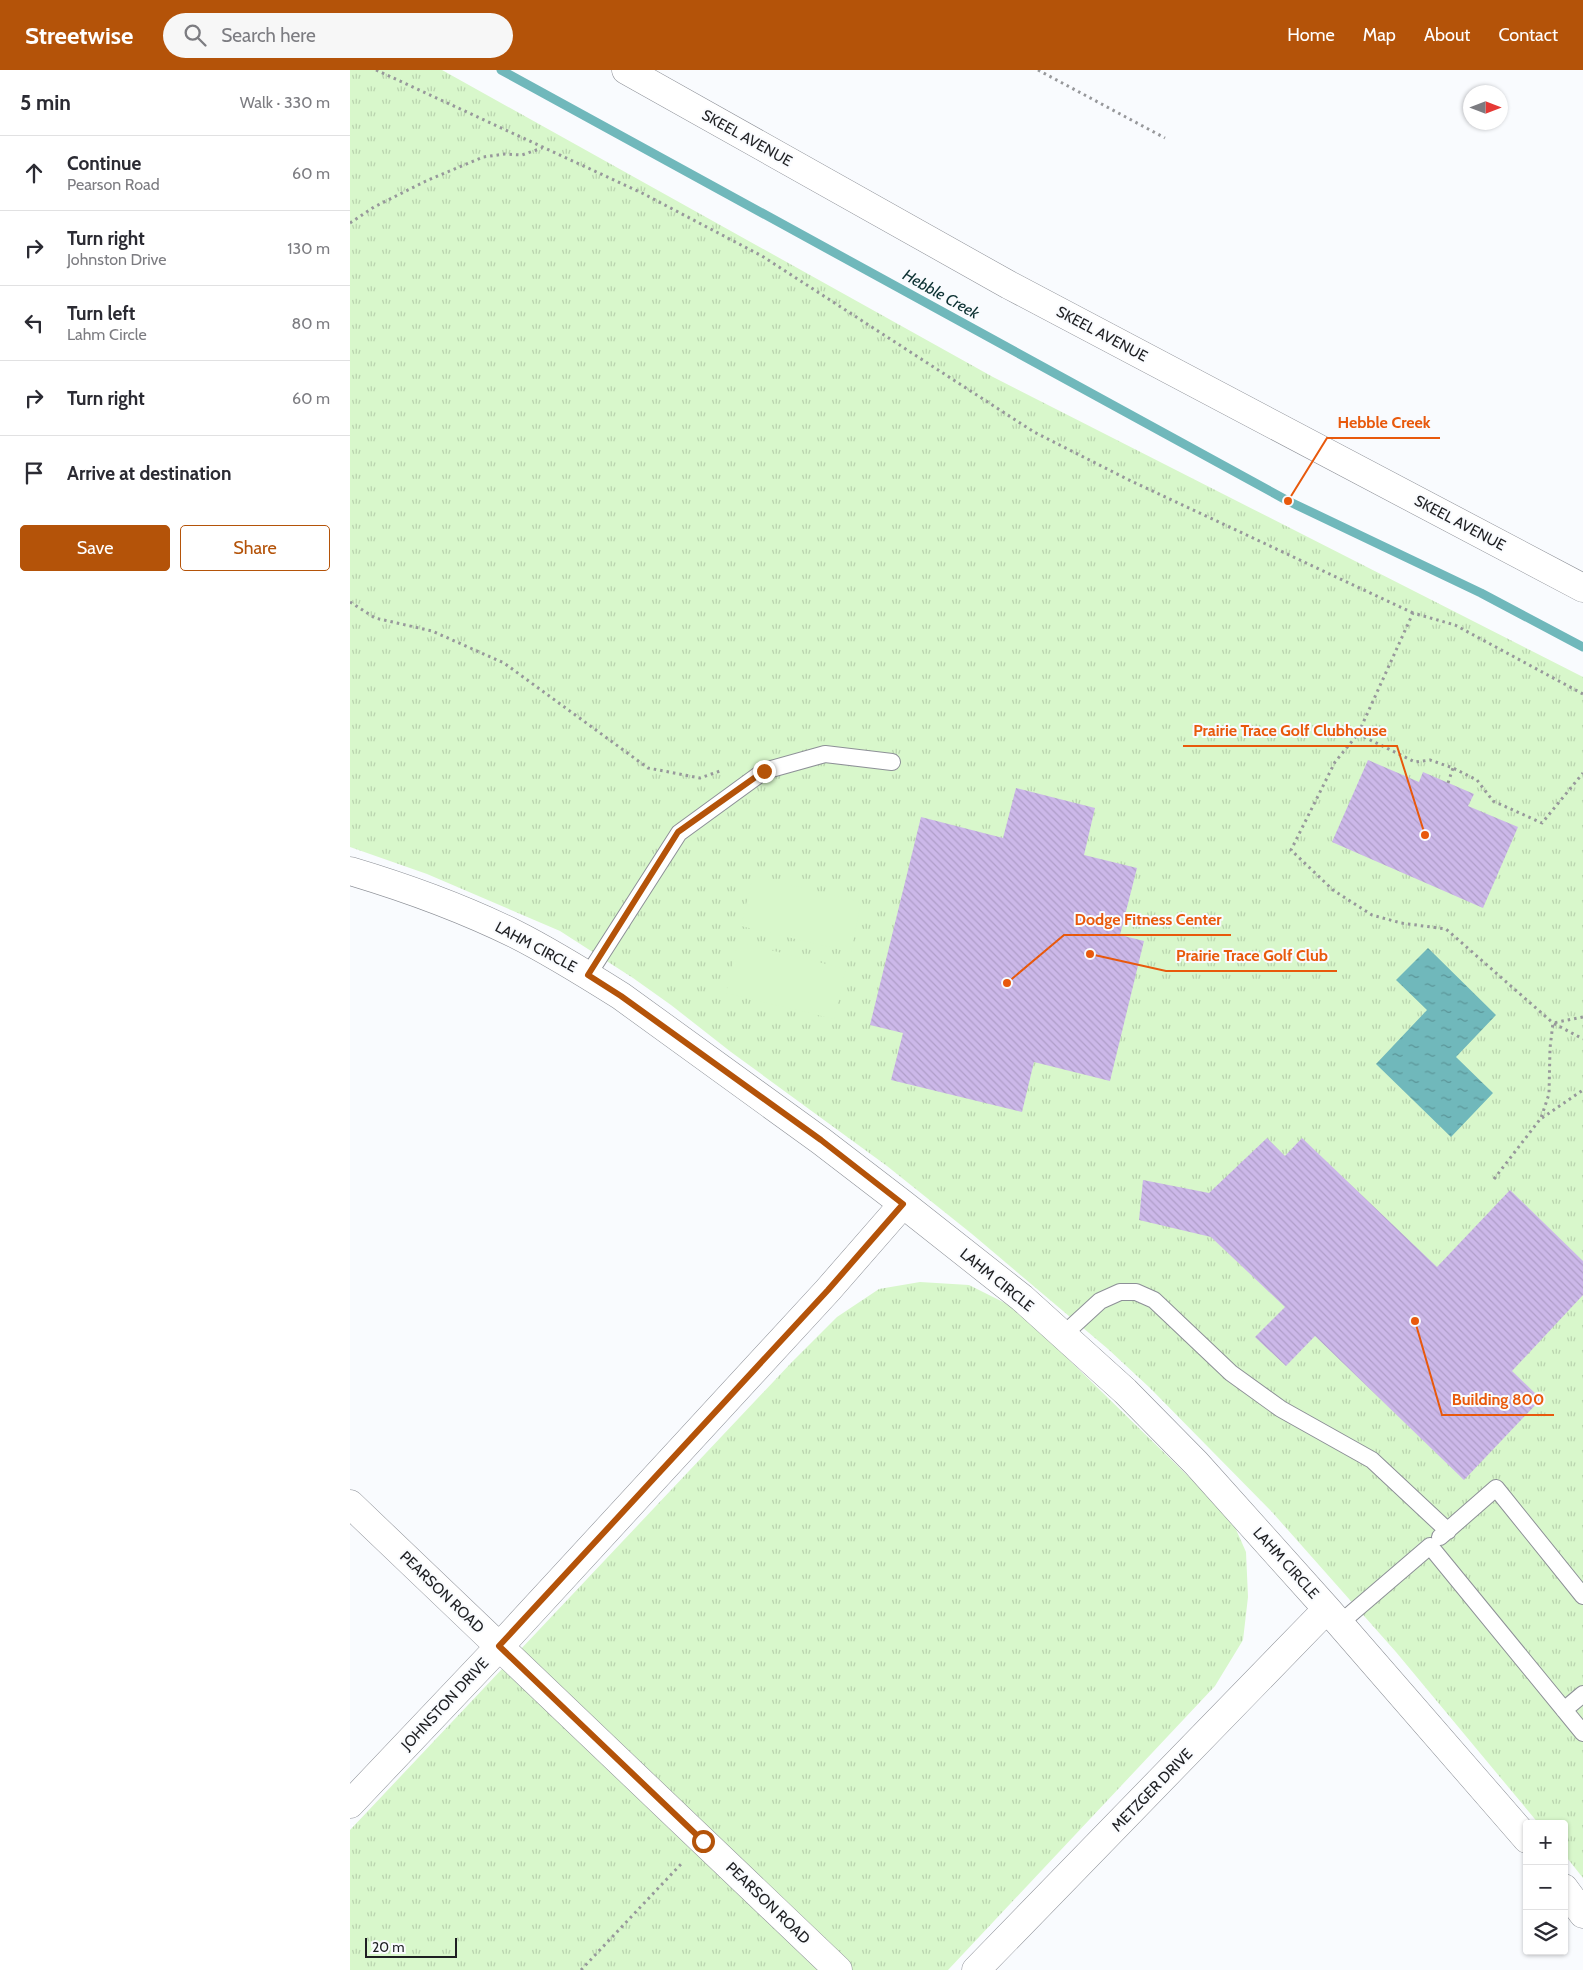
<!DOCTYPE html>
<html lang="en">
<head>
<meta charset="utf-8">
<style>
	:root { --surface:#fff; --page:#f7f7f7; --text:#2b2b33; --muted:#7c7c81; --line:#e1e1e2; --accent:#b45309 }
	body { margin:0; font-family:Cabin,sans-serif; background:var(--page); color:var(--text) }
	.controls { position:absolute; right:15px; bottom:15px; display:grid; overflow:hidden; border-radius:5px; box-shadow:0 1px 4px #0004 }
	.controls button { width:45px; height:45px; display:grid; place-items:center; padding:0; border:0; border-bottom:1px solid var(--line); background:var(--surface); color:var(--text); font:25px sans-serif }
	.compass { position:absolute; left:1113px; top:15px; width:45px; height:45px; border-radius:50%; background:var(--surface); box-shadow:0 1px 4px #0004; rotate:90deg }
	.scale { position:absolute; left:15px; bottom:12px; width:92px; box-sizing:border-box; padding-left:5px; border:2px solid #1e1f22; border-top:0; font-size:14px; line-height:18px; white-space:nowrap; color:#1e1f22; -webkit-text-stroke:4px #f9fbfe; paint-order:stroke }
	.stop { position:absolute; width:15px; height:15px; margin:-11px; border:4px solid #b45309; border-radius:50%; background:#fff }
	.stop.end { background:#b45309; border-color:#fff; box-shadow:0 1px 5px #0008 }
	.list { margin:0; padding:0; list-style:none }
	h2 { display:flex; justify-content:space-between; align-items:center; height:65px; margin:0; padding:0 20px; font-size:21px }
	h2 small { font-size:16px; font-weight:400; color:var(--muted) }
	.list li { display:grid; grid-template-columns:32px 1fr auto; gap:15px; align-items:center; box-sizing:border-box; height:75px; padding:0 20px; border-top:1px solid var(--line) }
	.list b { display:block; font-size:19px; white-space:nowrap }
	.list p { margin:0; font-size:16px; white-space:nowrap; color:var(--muted) }
	.list em { font-size:16px; font-style:normal; color:var(--muted) }
	.actions { display:flex; gap:10px; padding:15px 20px }
	.actions a { flex:1; padding:11px 0; border:1px solid var(--accent); border-radius:5px; text-align:center; font-size:18px; color:var(--accent) }
	.actions .main { background:var(--accent); color:#fff }
	.icon { flex:none; width:28px; height:28px; fill:none; stroke:currentColor; stroke-width:2; stroke-linecap:round; stroke-linejoin:round }
	.map { position:relative; flex:none; width:1233px; height:1900px; overflow:hidden }
	header { display:flex; align-items:center; gap:30px; box-sizing:border-box; height:70px; padding:0 25px; background:var(--accent); color:#fff }
	header strong { font-size:24px }
	nav { display:flex; gap:28px; margin-inline-start:auto; font-size:18px }
	.search { width:350px; height:45px; background:var(--page); display:flex; align-items:center; gap:12px; box-sizing:border-box; padding:0 18px; border-radius:28px; color:var(--muted); font-size:19px }
	main { display:flex }
	aside { flex:1; background:var(--surface) }
	.map>svg:first-child { display:block }
</style>
</head>
<body>
<header>
<strong>Streetwise</strong>
<div class="search"><svg class="icon" aria-label="search" viewBox="0 0 24 24"><circle cx="10" cy="10" r="6"/><path d="M15 15l6 6"/></svg>Search here</div>
<nav><a>Home</a><a>Map</a><a>About</a><a>Contact</a></nav>
</header>
<main>
<aside>
<h2>5 min<small>Walk · 330 m</small></h2>
<ul class="list">
<li><svg class="icon" aria-label="ahead" viewBox="0 0 24 24"><path d="M12 20V5M6 11l6-6 6 6"/></svg><div><b>Continue</b><p>Pearson Road</p></div><em>60 m</em></li>
<li><svg class="icon" aria-label="right" viewBox="0 0 24 24"><path d="M7 20v-9h11M14 6l5 5-5 5"/></svg><div><b>Turn right</b><p>Johnston Drive</p></div><em>130 m</em></li>
<li><svg class="icon" aria-label="left" viewBox="0 0 24 24"><path d="M17 20v-9H6M10 6l-5 5 5 5"/></svg><div><b>Turn left</b><p>Lahm Circle</p></div><em>80 m</em></li>
<li><svg class="icon" aria-label="right" viewBox="0 0 24 24"><path d="M7 20v-9h11M14 6l5 5-5 5"/></svg><div><b>Turn right</b></div><em>60 m</em></li>
<li><svg class="icon" aria-label="arrive" viewBox="0 0 24 24"><path d="M6 21V4h12l-3 4 3 4H6"/></svg><div><b>Arrive at destination</b></div></li>
</ul>
<div class="actions"><a class="main">Save</a><a>Share</a></div>
</aside>
<div class="map">
<svg width="1233" height="1900" viewBox="0 0 1233 1900">
	<defs>
		<pattern id="grass-tufts" width="24" height="20" patternUnits="userSpaceOnUse" patternTransform="scale(1.25)"><rect width="24" height="20" fill="#d8f7cb"/><path d="M3 7l-1-3M5 7V3M7 7l1-3M15 17l-1-3M17 17v-4M19 17l1-3" fill="none" stroke="#b9d3ae"/></pattern>
		<pattern id="water-ripples" width="26" height="14" patternUnits="userSpaceOnUse" patternTransform="scale(1.25)"><rect width="26" height="14" fill="#70b8bb"/><path d="M2 4q2-2 4 0t4 0M15 11q2-2 4 0t4 0" fill="none" stroke="#5b9598"/></pattern>
		<pattern id="building-back-hatch" width="6" height="6" patternUnits="userSpaceOnUse" patternTransform="scale(1.25)"><rect width="6" height="6" fill="#ccb8e9"/><path d="M-1 5l2 2M0 0l6 6M5-1l2 2" fill="none" stroke="#af9ec8"/></pattern>
	</defs>
	<rect width="100%" height="100%" fill="#f9fbfe"/>
	<!-- grass -->
	<path fill="url(#grass-tufts)" d="M0 0H92L643 307 1233 607V1808L1214 1784V1754H1189L1046 1582 922 1442 800 1318 758 1279 622 1164 537 1096 381 982 321 935 283 908 210 861 77 804 0 777Z
		M570 1212 619 1215 667 1239 881 1448 896 1482 898 1527 893 1570 865 1616 598 1900H0V1760L441 1293 487 1247 529 1219Z"/>
	<!-- pitch -->
	<path fill="#d8f7cb" d="M403 806 511 832 501 882 391 856Z
		M388 872 496 899 484 949 376 923Z"/>
	<!-- water -->
	<path fill="url(#water-ripples)" d="M1078 878 1146 945 1106 987 1143 1023 1101 1067 1026 994 1077 940 1046 910Z"/>
	<g fill="none" stroke-linecap="round" stroke-linejoin="round">
		<!-- stream -->
		<path stroke="#70b8bb" stroke-width="9" d="M151 0 938 431 1131 523 1233 577"/>
	</g>
	<!-- building -->
	<path fill="url(#building-back-hatch)" d="M1018 690 1069 712 1073 702 1124 724 1118 736 1168 757 1133 838 982 772Z
		M666 718 745 738 734 785 787 798 770 865 794 871 760 1011 684 992 672 1042 541 1010 553 963 520 955 571 747 653 768Z
		M917 1068 935 1086 952 1068 1087 1197 1160 1120 1233 1191V1225L1162 1301 1191 1329 1114 1410 965 1266 936 1296 905 1267 935 1237 861 1167 789 1150 793 1110 859 1123Z"/>
	<g fill="none" stroke-linecap="round" stroke-linejoin="round">
		<defs>
			<path id="service" d="M238 905 329 763 414 701 475 684 542 692
				M713 1265 750 1231 770 1222H786L804 1230 881 1303 931 1339 1022 1390 1098 1461
				M1090 1467 1146 1418 1233 1526
				M989 1554 1080 1476 1233 1663
				M1214 1640 1233 1624"/>
			<path id="minor" d="M0 801C57 818 112 838 165 864 201 882 236 904 271 926L471 1071 553 1134 672 1228 775 1321 846 1393 977 1539 1177 1769
				M0 1434 488 1900
				M0 1734 149 1577 478 1220 553 1134
				M1214 1818 1233 1844
				M626 1900 977 1539"/>
			<path id="tertiary" d="M276 0 659 215 1233 518"/>
		</defs>
		<!-- service casing -->
		<use href="#service" stroke="#8d9097" stroke-width="18"/>
		<!-- minor casing -->
		<use href="#minor" stroke="#8d9097" stroke-width="29"/>
		<!-- tertiary casing -->
		<use href="#tertiary" stroke="#8d9097" stroke-width="29"/>
		<!-- path -->
		<path stroke="#97989b" stroke-width="3" stroke-dasharray="2.5 4" stroke-linecap="butt" d="M26 0 292 123 412 186 684 362 777 409 1063 543
			M688 0 815 68
			M0 153 24 137 76 111 133 87 155 84 172 85 192 78
			M0 532 25 548 82 561 154 593 298 698 350 708 370 701
			M1233 624 1105 555 1063 543 1008 664 985 692 941 780 983 820 1022 845 1051 853 1096 859 1203 953 1233 969
			M1008 664 1065 692 1080 690 1103 698 1127 710 1143 731 1192 753 1233 703
			M1098 713 1103 698
			M1192 1048 1233 1020
			M1144 1109 1191 1048 1199 1024 1200 978 1203 953 1233 947
			M231 1900 332 1793"/>
		<!-- service -->
		<use href="#service" stroke="#fff" stroke-width="16"/>
		<!-- minor -->
		<use href="#minor" stroke="#fff" stroke-width="28"/>
		<!-- tertiary -->
		<use href="#tertiary" stroke="#fff" stroke-width="28"/>
	</g>
	<g fill="none" stroke-linecap="round" stroke-linejoin="round">
		<!-- route -->
		<path stroke="#b45309" stroke-width="6" d="M353 1771 149 1576 478 1220 553 1134 471 1070 271 926 238 905 328 762 414 701"/>
	</g>
	<g text-anchor="middle" dominant-baseline="central" stroke-width="4" stroke-linejoin="round" paint-order="stroke">
		<!-- street labels -->
		<g font-size="15" fill="#1e1f22" stroke="#f9fbfe">
			<text transform="translate(397 68) rotate(29)">SKEEL AVENUE</text>
			<text transform="translate(752 264) rotate(28)">SKEEL AVENUE</text>
			<text transform="translate(1110 453) rotate(28)">SKEEL AVENUE</text>
			<text transform="translate(186 877) rotate(28)">LAHM CIRCLE</text>
			<text transform="translate(647 1210) rotate(39)">LAHM CIRCLE</text>
			<text transform="translate(936 1493) rotate(48)">LAHM CIRCLE</text>
			<text transform="translate(92 1522) rotate(44)">PEARSON ROAD</text>
			<text transform="translate(95 1634) rotate(-47)">JOHNSTON DRIVE</text>
			<text transform="translate(802 1720) rotate(-46)">METZGER DRIVE</text>
			<text transform="translate(418 1833) rotate(44)">PEARSON ROAD</text>
		</g>
		<!-- water labels -->
		<g font-size="16" font-style="italic" fill="#0b3031" stroke="#f9fbfe">
			<text transform="translate(591 224) rotate(29)">Hebble Creek</text>
		</g>
	</g>
	<!-- callouts -->
	<path fill="none" stroke="#e8590c" stroke-width="2" d="M938 431L977 368H1090M1075 765L1047 676H833M657 913L714 865H881M740 884L816 901H987M1065 1251L1092 1345H1204"/>
	<g fill="#e8590c" stroke="#f9fbfe" stroke-width="2">
		<circle cx="938" cy="431" r="5"/>
		<circle cx="1075" cy="765" r="5"/>
		<circle cx="657" cy="913" r="5"/>
		<circle cx="740" cy="884" r="5"/>
		<circle cx="1065" cy="1251" r="5"/>
	</g>
	<g font-size="16" text-anchor="middle" font-weight="bold" fill="#e8590c" stroke="#f9fbfe" stroke-width="4" stroke-linejoin="round" paint-order="stroke">
		<text x="1034" y="358">Hebble Creek</text>
		<text x="940" y="666">Prairie Trace Golf Clubhouse</text>
		<text x="798" y="855">Dodge Fitness Center</text>
		<text x="902" y="891">Prairie Trace Golf Club</text>
		<text x="1148" y="1335">Building 800</text>
	</g>
</svg>
<div class="controls">
<button>+</button>
<button>−</button>
<button><svg class="icon" aria-label="layers" viewBox="0 0 24 24"><path d="M12 4l9 5-9 5-9-5zM3 14l9 5 9-5"/></svg></button>
</div>
<svg class="compass" viewBox="-18 -18 36 36"><path d="M0-13l5 13h-10z" fill="#e53935"/><path d="M0 13l5-13h-10z" fill="#7c7c81"/></svg>
<div class="scale">20 m</div>
<div class="stop" style="left:353px;top:1771px"></div>
<div class="stop end" style="left:414px;top:701px"></div>
</div>
</main>
</body>
</html>
